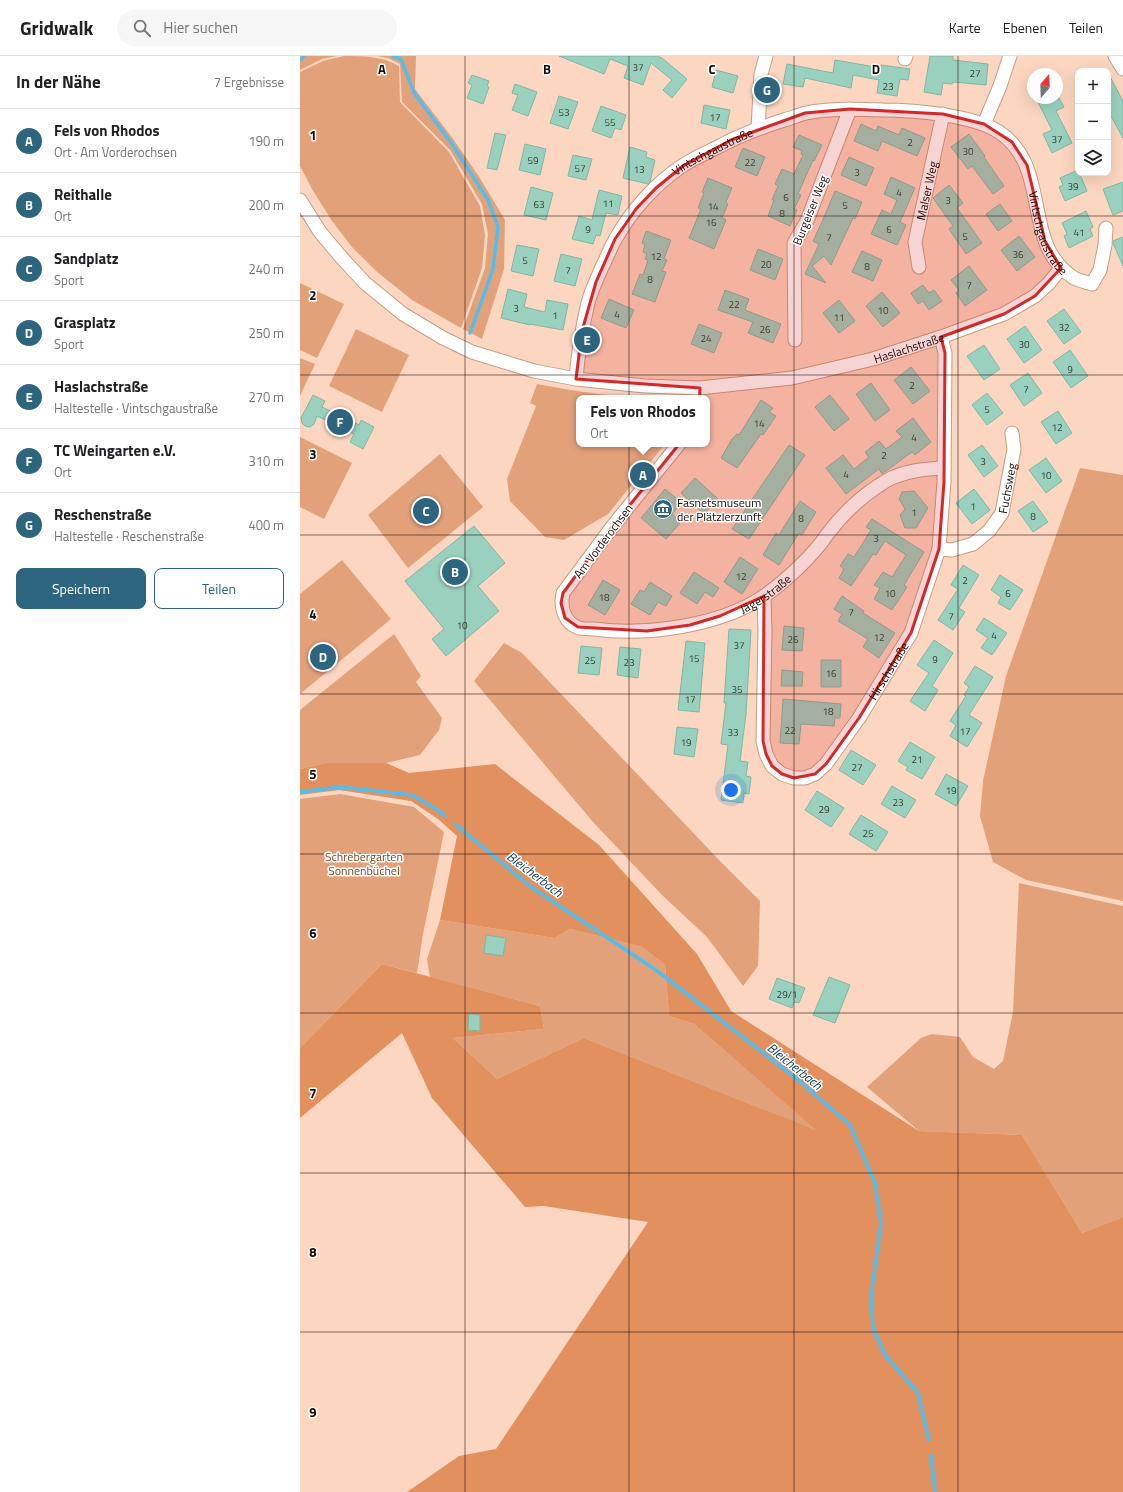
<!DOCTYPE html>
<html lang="de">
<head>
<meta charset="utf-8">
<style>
	:root { --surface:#fff; --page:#f6f6f6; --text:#202124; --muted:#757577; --line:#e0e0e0; --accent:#2d657f }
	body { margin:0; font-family:"Titillium Web",sans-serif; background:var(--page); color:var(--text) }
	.controls { position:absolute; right:12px; top:12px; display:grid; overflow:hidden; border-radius:8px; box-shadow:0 4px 16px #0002 }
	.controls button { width:36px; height:36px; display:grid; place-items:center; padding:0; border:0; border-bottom:1px solid var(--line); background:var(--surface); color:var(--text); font:20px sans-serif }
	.compass { position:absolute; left:727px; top:12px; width:36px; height:36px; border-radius:50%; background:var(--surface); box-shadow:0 4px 16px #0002; rotate:19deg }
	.you { position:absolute; left:431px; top:734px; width:14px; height:14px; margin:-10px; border:3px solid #fff; border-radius:50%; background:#1a73e8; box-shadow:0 0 0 6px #1a73e833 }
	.badge { display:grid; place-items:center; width:26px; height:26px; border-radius:50%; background:var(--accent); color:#fff; font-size:13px; font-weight:700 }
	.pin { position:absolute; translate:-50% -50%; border:2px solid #fff; box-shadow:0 1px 4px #0006 }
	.popup { position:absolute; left:276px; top:339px; width:134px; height:52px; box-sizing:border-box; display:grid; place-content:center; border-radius:8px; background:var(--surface); filter:drop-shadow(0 1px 3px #0005); font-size:13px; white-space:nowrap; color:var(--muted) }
	.popup b { font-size:15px; color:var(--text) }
	.popup::after { content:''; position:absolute; left:50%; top:100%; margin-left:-8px; border:8px solid transparent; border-top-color:var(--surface) }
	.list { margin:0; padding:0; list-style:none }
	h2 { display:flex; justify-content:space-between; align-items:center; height:52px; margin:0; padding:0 16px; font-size:17px }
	h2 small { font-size:13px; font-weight:400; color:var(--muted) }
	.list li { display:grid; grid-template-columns:26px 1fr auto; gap:12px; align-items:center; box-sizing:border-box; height:64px; padding:0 16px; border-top:1px solid var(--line) }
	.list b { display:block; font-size:15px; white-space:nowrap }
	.list p { margin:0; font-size:13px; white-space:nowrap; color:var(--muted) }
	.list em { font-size:13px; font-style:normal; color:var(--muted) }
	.actions { display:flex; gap:8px; padding:12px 16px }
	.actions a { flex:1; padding:9px 0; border:1px solid var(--accent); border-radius:8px; text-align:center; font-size:14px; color:var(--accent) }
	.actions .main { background:var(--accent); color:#fff }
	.icon { flex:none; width:22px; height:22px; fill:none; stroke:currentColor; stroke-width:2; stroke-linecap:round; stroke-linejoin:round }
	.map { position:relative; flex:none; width:823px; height:1436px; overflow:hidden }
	header { display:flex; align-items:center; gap:24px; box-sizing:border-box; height:56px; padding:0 20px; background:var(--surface); border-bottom:1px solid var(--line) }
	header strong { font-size:19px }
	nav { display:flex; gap:22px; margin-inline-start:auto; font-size:14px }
	.search { width:280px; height:36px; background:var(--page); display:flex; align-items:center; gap:10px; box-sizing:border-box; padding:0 14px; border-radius:22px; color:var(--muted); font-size:15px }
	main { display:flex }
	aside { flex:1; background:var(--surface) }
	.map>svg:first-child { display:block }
</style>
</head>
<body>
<header>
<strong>Gridwalk</strong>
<div class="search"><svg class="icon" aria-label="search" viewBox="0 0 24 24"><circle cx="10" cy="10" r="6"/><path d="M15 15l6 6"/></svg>Hier suchen</div>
<nav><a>Karte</a><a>Ebenen</a><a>Teilen</a></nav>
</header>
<main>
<aside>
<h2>In der Nähe<small>7 Ergebnisse</small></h2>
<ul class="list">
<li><span class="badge">A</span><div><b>Fels von Rhodos</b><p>Ort · Am Vorderochsen</p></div><em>190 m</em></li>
<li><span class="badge">B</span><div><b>Reithalle</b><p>Ort</p></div><em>200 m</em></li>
<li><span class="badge">C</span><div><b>Sandplatz</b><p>Sport</p></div><em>240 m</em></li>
<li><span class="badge">D</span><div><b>Grasplatz</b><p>Sport</p></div><em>250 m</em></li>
<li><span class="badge">E</span><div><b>Haslachstraße</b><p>Haltestelle · Vintschgaustraße</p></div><em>270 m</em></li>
<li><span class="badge">F</span><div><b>TC Weingarten e.V.</b><p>Ort</p></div><em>310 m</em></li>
<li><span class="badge">G</span><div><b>Reschenstraße</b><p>Haltestelle · Reschenstraße</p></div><em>400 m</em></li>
</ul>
<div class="actions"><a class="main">Speichern</a><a>Teilen</a></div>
</aside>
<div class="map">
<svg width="823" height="1436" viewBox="0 0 823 1436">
	<rect width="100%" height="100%" fill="#fcd6c0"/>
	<!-- green -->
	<path fill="#e3a17a" d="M0 0H37L22 3 0 14Z
		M44 0C64 0 81 0 99 10L100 46 149 96 180 150 185 179 182 212 161 272 112 244 76 215 52 191 32 165 12 133 0 110V16L23 5Z
		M77 0H116L115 33 151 80 178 119 205 164 204 213 182 283 163 273 185 212 188 178 182 148 150 94 102 46 100 8 88 2Z
		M0 227 44 248 17 302 0 294Z
		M56 273 109 299 82 356 29 330Z
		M0 302 15 308 0 340Z
		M237 328C273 335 307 340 343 342H279V388H365L308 458 264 484 245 481 210 445 207 423 236 350 230 347Z
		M0 381 52 407 24 463 0 451Z
		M140 398 183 451 108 512 68 459Z
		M780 412 823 419V845L726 824 693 806 680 760 683 725 706 620Z
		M42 504 91 563 0 638V538Z
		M94 578 121 620 116 626 142 662 139 674 120 699 86 707H26L0 713V654Z
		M204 587 222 597 420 805 460 845 458 910 443 930 407 881 362 839 293 766 174 625Z
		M40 738 114 751 144 776 123 878 117 917 82 908 0 992V743Z
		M719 827 823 850V1161L782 1177 722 1079 619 1075 567 1031 621 982 632 978 660 981 673 1001 694 1013 703 1005 713 956Z
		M140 864 255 882 270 873 342 891 365 909 369 960 394 968 518 1075 284 982 197 1023 153 982 244 973 240 950 130 921 127 903Z"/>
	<!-- forest -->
	<path fill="#e2905e" d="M26 707H86L109 717 195 708 299 789 397 898 431 955 619 1075 722 1079 782 1177 823 1161V1436H107L159 1400 196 1393 348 1166 244 1150 225 1151 132 1042 102 977 0 1062V992L82 908 240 950 244 973 153 982 197 1023 284 982 516 1074 394 968 369 960 365 909 342 891 270 873 255 882 140 864 157 780 138 763 111 745 39 734 0 739V713Z"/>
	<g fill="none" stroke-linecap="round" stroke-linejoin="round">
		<!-- stream -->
		<path stroke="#52beee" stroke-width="3.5" d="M93 0 101 3 114 37 152 88 188 144 198 171 193 213 170 277
			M0 4 4 0
			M0 736 40 731 112 739 135 752 145 760
			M155 768 231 831 356 914 497 1023 550 1069 575 1127 581 1167 571 1240 573 1272 585 1299 618 1337 629 1384
			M631 1399 635 1436"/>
	</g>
	<!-- building -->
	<path fill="#99d1be" stroke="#80b7a4" d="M259 0H357L362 2 387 23 372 42 363 34 372 24 351 7 343 29 324 22 328 10 310 3 304 18Z
		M630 0H653V4L688 8 686 29 653 26 652 28 643 27 641 39 624 36Z
		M535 4 581 12V9L610 13 608 24 600 23 597 40 577 37 579 24 553 19 551 32 505 22 503 31 483 28 487 8 533 17Z
		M416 14 438 20 433 37 412 31Z
		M808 17 823 45V82L811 60 808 61Z
		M172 19 189 25 187 30 189 31 183 48 167 42 172 29 168 27Z
		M215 28 237 36 228 60 212 54 218 39 212 37Z
		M259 40 278 46 268 73 250 67Z
		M736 42H759L764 51 756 55 772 87 752 97 743 78 752 74Z
		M404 49 430 54 426 73 401 67Z
		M301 50 326 59 321 74 315 72 311 82 292 75Z
		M561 68 576 75 578 70 599 79 602 72 625 82 617 100 582 85 578 95 554 85Z
		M195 77 206 79 197 114 187 112Z
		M669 78 685 100 684 101 704 130 693 138 672 110 668 113 651 91Z
		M499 79 522 89 514 105 513 104 498 138 501 139 494 153 497 154 490 170 468 160 474 144H472L478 130 475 128 482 113 494 118 503 99 501 98 502 95 493 91Z
		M225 88 246 93 240 119 219 114Z
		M330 91 347 96 346 101 355 104 350 126 348 128 323 122Z
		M443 92 465 101 457 120 435 111Z
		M273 99 292 103 286 124 268 120Z
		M549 101 574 112 566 130 541 119Z
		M778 114 787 135 765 145 759 131 763 129 760 122Z
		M591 121 615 132 600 166 606 169 597 189 571 178 582 154 591 158 597 144 584 138Z
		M408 122 432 132 426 146 428 148 422 162 426 164 414 193 389 182 401 153 398 152 404 137 402 136Z
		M823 126V155L813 159 803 133Z
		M649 129 663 147 657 152 682 187 666 198 649 173 653 170 633 142Z
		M231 131 253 137 246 164 224 159Z
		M299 134 322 140 318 159 306 157 300 180 296 179 293 188 272 183 279 160 292 164Z
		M535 135 562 146 555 163 553 162 531 209 524 200 512 210 526 227 505 218 519 188 513 185 522 166Z
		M700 148 712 165 698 175 686 158Z
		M786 155 793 171 790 173 793 180 769 192 764 180 767 178 762 167Z
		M346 175 371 184 364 203 367 204 362 215 366 216 355 246 332 238 340 218 343 219 348 204 345 203 347 198 343 196 345 189 342 187Z
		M719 180 735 201 717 215 701 194Z
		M823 181V210L813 187V185Z
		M217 189 239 193 233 220 211 215Z
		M458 193 483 203 475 224 450 214Z
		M562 195 582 204 573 225 552 216Z
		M261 198 282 203 275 230 254 225Z
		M669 210 687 234 665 250 656 237 659 234 651 224Z
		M623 229 629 237 634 234 642 245 629 254 623 245 618 248 611 237Z
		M208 233 227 238 224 251 245 256 247 244 268 248 263 274 230 268V269L201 262Z
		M425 234 449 243 445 254 481 268 473 287 448 277 453 266 418 254Z
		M582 236 600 257 583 271 566 250Z
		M309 243 334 254 326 272 301 262Z
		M539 244 555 265 539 277 523 257Z
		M764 253 781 276 764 288 747 265Z
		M399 268 422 277 414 297 391 288Z
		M725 270 742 294 724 307 707 283Z
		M684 289 700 313 684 324 667 300Z
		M770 294 788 320 771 332 753 306Z
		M611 311 630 335 613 348 594 324Z
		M728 317 742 337 724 350 710 329Z
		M571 327 590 354 575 365 556 338Z
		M687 337 703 357 687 369 672 349Z
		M13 339 25 345 22 351 59 369 61 364 74 371 63 393 50 386 54 378 17 360 14 368 10 371 5 370 2 367 1 362Z
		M530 339 549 363 534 375 515 351Z
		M461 344 473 352 469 356 476 360 463 379 461 378 437 412 421 402 432 383 437 378 439 379Z
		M758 355 772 377 756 388 741 366Z
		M613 362 631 386 615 399 612 396 582 418 579 413 546 438 526 412 543 399 554 413 569 401 565 396 579 385 586 393 602 381 596 375Z
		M489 389 505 399 449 483 432 473Z
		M682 389 698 410 684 421 668 399Z
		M746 402 762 425 746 437 729 414Z
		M395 422 418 443 404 458 381 437Z
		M365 433 382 447 372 458 381 466 366 483 341 462Z
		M674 433 690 454 672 468 656 447Z
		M614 435 628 452 616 472H605L600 459 605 453 599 443 602 436Z
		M500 445 516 456 502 479 499 477 479 509 463 499 476 477 479 479Z
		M733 445 748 466 733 476 718 455Z
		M572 463 624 496 604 529 607 531 592 554 574 543 580 532 574 529 583 516 592 521 606 499 585 485 576 499 573 498 551 530 539 522 544 513 540 510 548 498 554 501 571 474 566 471Z
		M174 470 205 507 178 530 199 555 146 600 132 583 144 573 105 525Z
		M440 501 458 513 442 538 424 526Z
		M663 509 679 519 659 552 665 556 653 574 638 564 658 533 651 529Z
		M394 516 419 532 413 541 405 536 397 548 380 537Z
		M700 519 723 534 710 554 698 547 701 541 691 534Z
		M303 524 320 534 305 559 288 549Z
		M350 526 372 540 366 550 358 546 350 559 331 548 340 534 344 536Z
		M542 540 564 555 563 557 595 577 579 602 563 591 568 583 538 565 542 558 534 553Z
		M684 562 707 577 692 599 681 592 688 582 676 574Z
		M484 570 504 572 502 595 482 594Z
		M429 573 451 574 446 658 440 705 448 706 446 720 451 721 449 738 444 737 443 747 421 744 428 689 421 688 426 647H424Z
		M634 584 653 597 632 630 638 634 625 655 610 645 629 617 617 609Z
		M386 585 405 587 399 656 378 654Z
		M281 590 302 592 299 619 278 617Z
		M320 591 341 593 338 622 317 619Z
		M521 604H541V631H521Z
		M675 610 693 621 669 659 682 667 667 691 650 680 656 669 650 665 666 640 664 639 669 631 664 627Z
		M482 614 503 616 502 630H481Z
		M483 643 541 648 540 662H535L534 670 501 668 499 688 480 687Z
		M377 671 398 673 394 701 374 698Z
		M610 686 635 701 622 723 606 714 608 711 598 705Z
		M551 694 576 709 563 729 539 714Z
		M646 718 668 730 656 750 635 738Z
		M592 730 616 744 605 762 581 748Z
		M517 735 544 752 531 771 505 754Z
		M561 759 588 776 576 795 549 778Z
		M186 879 206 882 203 900 184 897Z
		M529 921 550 929 535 967 513 959Z
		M477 922 505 932 499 947 494 946 492 952 469 943Z
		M169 958 180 959V975L168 974Z"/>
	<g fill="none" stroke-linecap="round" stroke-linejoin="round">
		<defs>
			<g id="minor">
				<path d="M815 0 823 13"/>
				<path d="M605 3 606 0"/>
				<path d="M684 68 700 30 710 0"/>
				<path d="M458 72 461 18 466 0"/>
				<path id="s1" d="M0 144 20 176 41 201 65 227 103 258 143 282 172 296 234 315 276 323 345 330 400 332 492 322 573 303 641 281 704 258 735 240 749 227 761 212"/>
				<path id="s2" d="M619 211 615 186 643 58"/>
				<path d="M495 284 494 187 507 165 550 53"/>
				<path id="s3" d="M276 323C278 298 282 272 288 247 291 235 297 223 302 211 307 202 310 192 315 184 331 155 355 128 382 110 394 102 408 96 420 90 440 79 462 71 484 64 491 62 499 59 506 57 531 52 557 53 583 54 614 54 673 59 699 76 753 112 720 188 774 222 779 225 786 226 792 228L800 214 805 189 806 172"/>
				<path id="s4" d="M379 388 312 471 263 537C260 551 264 567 279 572 284 573 289 573 294 573 346 580 419 570 463 541 483 527 506 506 521 487 524 484 526 479 530 475 543 458 560 442 578 430 583 427 588 423 594 421 611 414 626 413 644 412"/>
				<path id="s5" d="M639 493 652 494 673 488 689 475 702 457 714 393 712 377"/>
				<path id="s6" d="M464 540 465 575 463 685 466 698 472 710 482 718 494 722H505L515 718 526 708 559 662 611 577 639 493 644 426 645 297 641 281"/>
			</g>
		</defs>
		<!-- minor casing -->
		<use href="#minor" stroke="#c89c82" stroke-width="15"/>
		<!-- minor -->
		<use href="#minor" stroke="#fff" stroke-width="13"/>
	</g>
	<!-- marked area -->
	<path fill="#d62828" fill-opacity="0.2" stroke="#d62828" stroke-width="3" stroke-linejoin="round" d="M550 53 643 58 684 68 712 86 727 109 745 185 761 212 735 240 704 258 641 281 645 297 644 426 639 493 611 577 559 662 526 708 515 718 494 722 482 718 472 710 466 698 463 685 464 540 420 560 390 569 347 575 278 571 265 562 261 547 263 537 312 471 393 371 399 358 400 332 276 323 282 275 296 226 315 183 336 153 356 132 383 110 431 84 505 57Z"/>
	<!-- grid -->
	<path fill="none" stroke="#190a03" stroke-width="1" stroke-opacity="0.55" d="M165 0V1436M329 0V1436M494 0V1436M658 0V1436M0 160H823M0 319H823M0 479H823M0 638H823M0 798H823M0 957H823M0 1117H823M0 1276H823"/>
	<!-- icons -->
	<defs>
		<symbol id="museum-disc" viewBox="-11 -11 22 22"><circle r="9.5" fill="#2d657f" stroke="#fff"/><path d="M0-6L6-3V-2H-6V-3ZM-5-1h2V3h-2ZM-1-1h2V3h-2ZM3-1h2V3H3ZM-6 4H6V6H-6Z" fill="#fff"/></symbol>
	</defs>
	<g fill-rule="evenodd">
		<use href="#museum-disc" x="352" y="442" width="22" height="22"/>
	</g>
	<g text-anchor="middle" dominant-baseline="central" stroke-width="3" stroke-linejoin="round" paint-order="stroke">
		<!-- number labels -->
		<g font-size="10" fill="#393c32">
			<text x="338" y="11">37</text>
			<text x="675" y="17">27</text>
			<text x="588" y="30">23</text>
			<text x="264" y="56">53</text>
			<text x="415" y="61">17</text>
			<text x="310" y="66">55</text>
			<text x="757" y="83">37</text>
			<text x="610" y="86">2</text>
			<text x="668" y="95">30</text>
			<text x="233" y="104">59</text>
			<text x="450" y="106">22</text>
			<text x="280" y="112">57</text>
			<text x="339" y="113">13</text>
			<text x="557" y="116">3</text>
			<text x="773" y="130">39</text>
			<text x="599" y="136">4</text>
			<text x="486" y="141">6</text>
			<text x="648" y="144">3</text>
			<text x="308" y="147">11</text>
			<text x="239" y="148">63</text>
			<text x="545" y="149">5</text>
			<text x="413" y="150">14</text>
			<text x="482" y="157">8</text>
			<text x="411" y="166">16</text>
			<text x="288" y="173">9</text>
			<text x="589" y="173">6</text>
			<text x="779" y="176">41</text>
			<text x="665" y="180">5</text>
			<text x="529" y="181">7</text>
			<text x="718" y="198">36</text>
			<text x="356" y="200">12</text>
			<text x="225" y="204">5</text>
			<text x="466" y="208">20</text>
			<text x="567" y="210">8</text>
			<text x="268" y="214">7</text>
			<text x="350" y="223">8</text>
			<text x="669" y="229">7</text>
			<text x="434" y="248">22</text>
			<text x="216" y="252">3</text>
			<text x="583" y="254">10</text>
			<text x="317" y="258">4</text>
			<text x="255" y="259">1</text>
			<text x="539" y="261">11</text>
			<text x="764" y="271">32</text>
			<text x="465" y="273">26</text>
			<text x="406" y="282">24</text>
			<text x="724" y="288">30</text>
			<text x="770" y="313">9</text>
			<text x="612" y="329">2</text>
			<text x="726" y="333">7</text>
			<text x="687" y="353">5</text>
			<text x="459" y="367">14</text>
			<text x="757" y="371">12</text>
			<text x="614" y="381">4</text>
			<text x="584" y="399">2</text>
			<text x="683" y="405">3</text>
			<text x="546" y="418">4</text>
			<text x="746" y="419">10</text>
			<text x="673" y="450">1</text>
			<text x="614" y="456">1</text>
			<text x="733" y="460">8</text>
			<text x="501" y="462">8</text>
			<text x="576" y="482">3</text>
			<text x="441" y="520">12</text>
			<text x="665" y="524">2</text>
			<text x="590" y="537">10</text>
			<text x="708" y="537">6</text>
			<text x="304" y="541">18</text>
			<text x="551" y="556">7</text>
			<text x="651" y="560">7</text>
			<text x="162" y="569">10</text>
			<text x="694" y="579">4</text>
			<text x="579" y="581">12</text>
			<text x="493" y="583">26</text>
			<text x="439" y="589">37</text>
			<text x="394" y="602">15</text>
			<text x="635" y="603">9</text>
			<text x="290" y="604">25</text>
			<text x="329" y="606">23</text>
			<text x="531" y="617">16</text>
			<text x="437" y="633">35</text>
			<text x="390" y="643">17</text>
			<text x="528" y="655">18</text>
			<text x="490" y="674">22</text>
			<text x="665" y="675">17</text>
			<text x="433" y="676">33</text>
			<text x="386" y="686">19</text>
			<text x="617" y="703">21</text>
			<text x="557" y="711">27</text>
			<text x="651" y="734">19</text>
			<text x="598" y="746">23</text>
			<text x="524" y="753">29</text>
			<text x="568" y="777">25</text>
			<text x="487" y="938">29/1</text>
		</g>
		<!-- street labels -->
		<g font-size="12" fill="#190a03" stroke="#fff">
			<text stroke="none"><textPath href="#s3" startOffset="280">Vintschgaustraße</textPath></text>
			<text stroke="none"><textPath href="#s2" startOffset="78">Malser Weg</textPath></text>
			<text transform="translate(510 154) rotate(-68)">Burgeiser Weg</text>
			<text stroke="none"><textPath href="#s3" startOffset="693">Vintschgaustraße</textPath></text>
			<text stroke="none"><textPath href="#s1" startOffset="679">Haslachstraße</textPath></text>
			<text stroke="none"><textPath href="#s5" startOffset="103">Fuchsweg</textPath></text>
			<text transform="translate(303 485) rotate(-53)">Am Vorderochsen</text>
			<text stroke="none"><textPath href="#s4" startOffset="425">Jägerstraße</textPath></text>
			<text stroke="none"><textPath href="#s6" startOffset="346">Hirschstraße</textPath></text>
		</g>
		<!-- poi labels -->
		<g font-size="12" fill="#190a03" stroke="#fff" text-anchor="start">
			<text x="377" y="446">Fasnetsmuseum<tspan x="377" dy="14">der Plätzlerzunft</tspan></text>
		</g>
		<!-- park labels -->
		<g font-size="12" fill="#7a4320" stroke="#fff">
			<text x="64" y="800">Schrebergarten<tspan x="64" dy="14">Sonnenbüchel</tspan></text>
		</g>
		<!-- water labels -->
		<g font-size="13" font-style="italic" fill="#09394d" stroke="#fff">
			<text transform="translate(235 818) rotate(37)">Bleicherbach</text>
			<text transform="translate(495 1010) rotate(39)">Bleicherbach</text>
		</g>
	</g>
	<g font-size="13" text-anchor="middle" font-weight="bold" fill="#190a03" stroke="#fff" stroke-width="3" stroke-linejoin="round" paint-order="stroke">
		<text x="82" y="18">A</text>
		<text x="247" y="18">B</text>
		<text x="412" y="18">C</text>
		<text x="576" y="18">D</text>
		<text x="13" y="84">1</text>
		<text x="13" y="244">2</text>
		<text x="13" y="403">3</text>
		<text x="13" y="563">4</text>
		<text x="13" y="723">5</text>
		<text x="13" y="882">6</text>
		<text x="13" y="1042">7</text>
		<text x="13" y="1201">8</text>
		<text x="13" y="1361">9</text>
	</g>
</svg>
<div class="controls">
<button>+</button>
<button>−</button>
<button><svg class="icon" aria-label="layers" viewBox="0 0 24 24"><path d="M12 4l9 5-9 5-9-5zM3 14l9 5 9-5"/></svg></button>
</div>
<svg class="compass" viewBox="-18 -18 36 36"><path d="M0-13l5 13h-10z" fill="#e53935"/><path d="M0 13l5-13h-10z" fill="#757577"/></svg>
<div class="you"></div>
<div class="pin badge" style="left:343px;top:419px">A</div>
<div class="popup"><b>Fels von Rhodos</b>Ort</div>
<div class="pin badge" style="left:155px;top:516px">B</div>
<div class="pin badge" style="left:126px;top:455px">C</div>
<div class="pin badge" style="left:23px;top:601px">D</div>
<div class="pin badge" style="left:287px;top:284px">E</div>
<div class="pin badge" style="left:40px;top:366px">F</div>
<div class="pin badge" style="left:467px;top:34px">G</div>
</div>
</main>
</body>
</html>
